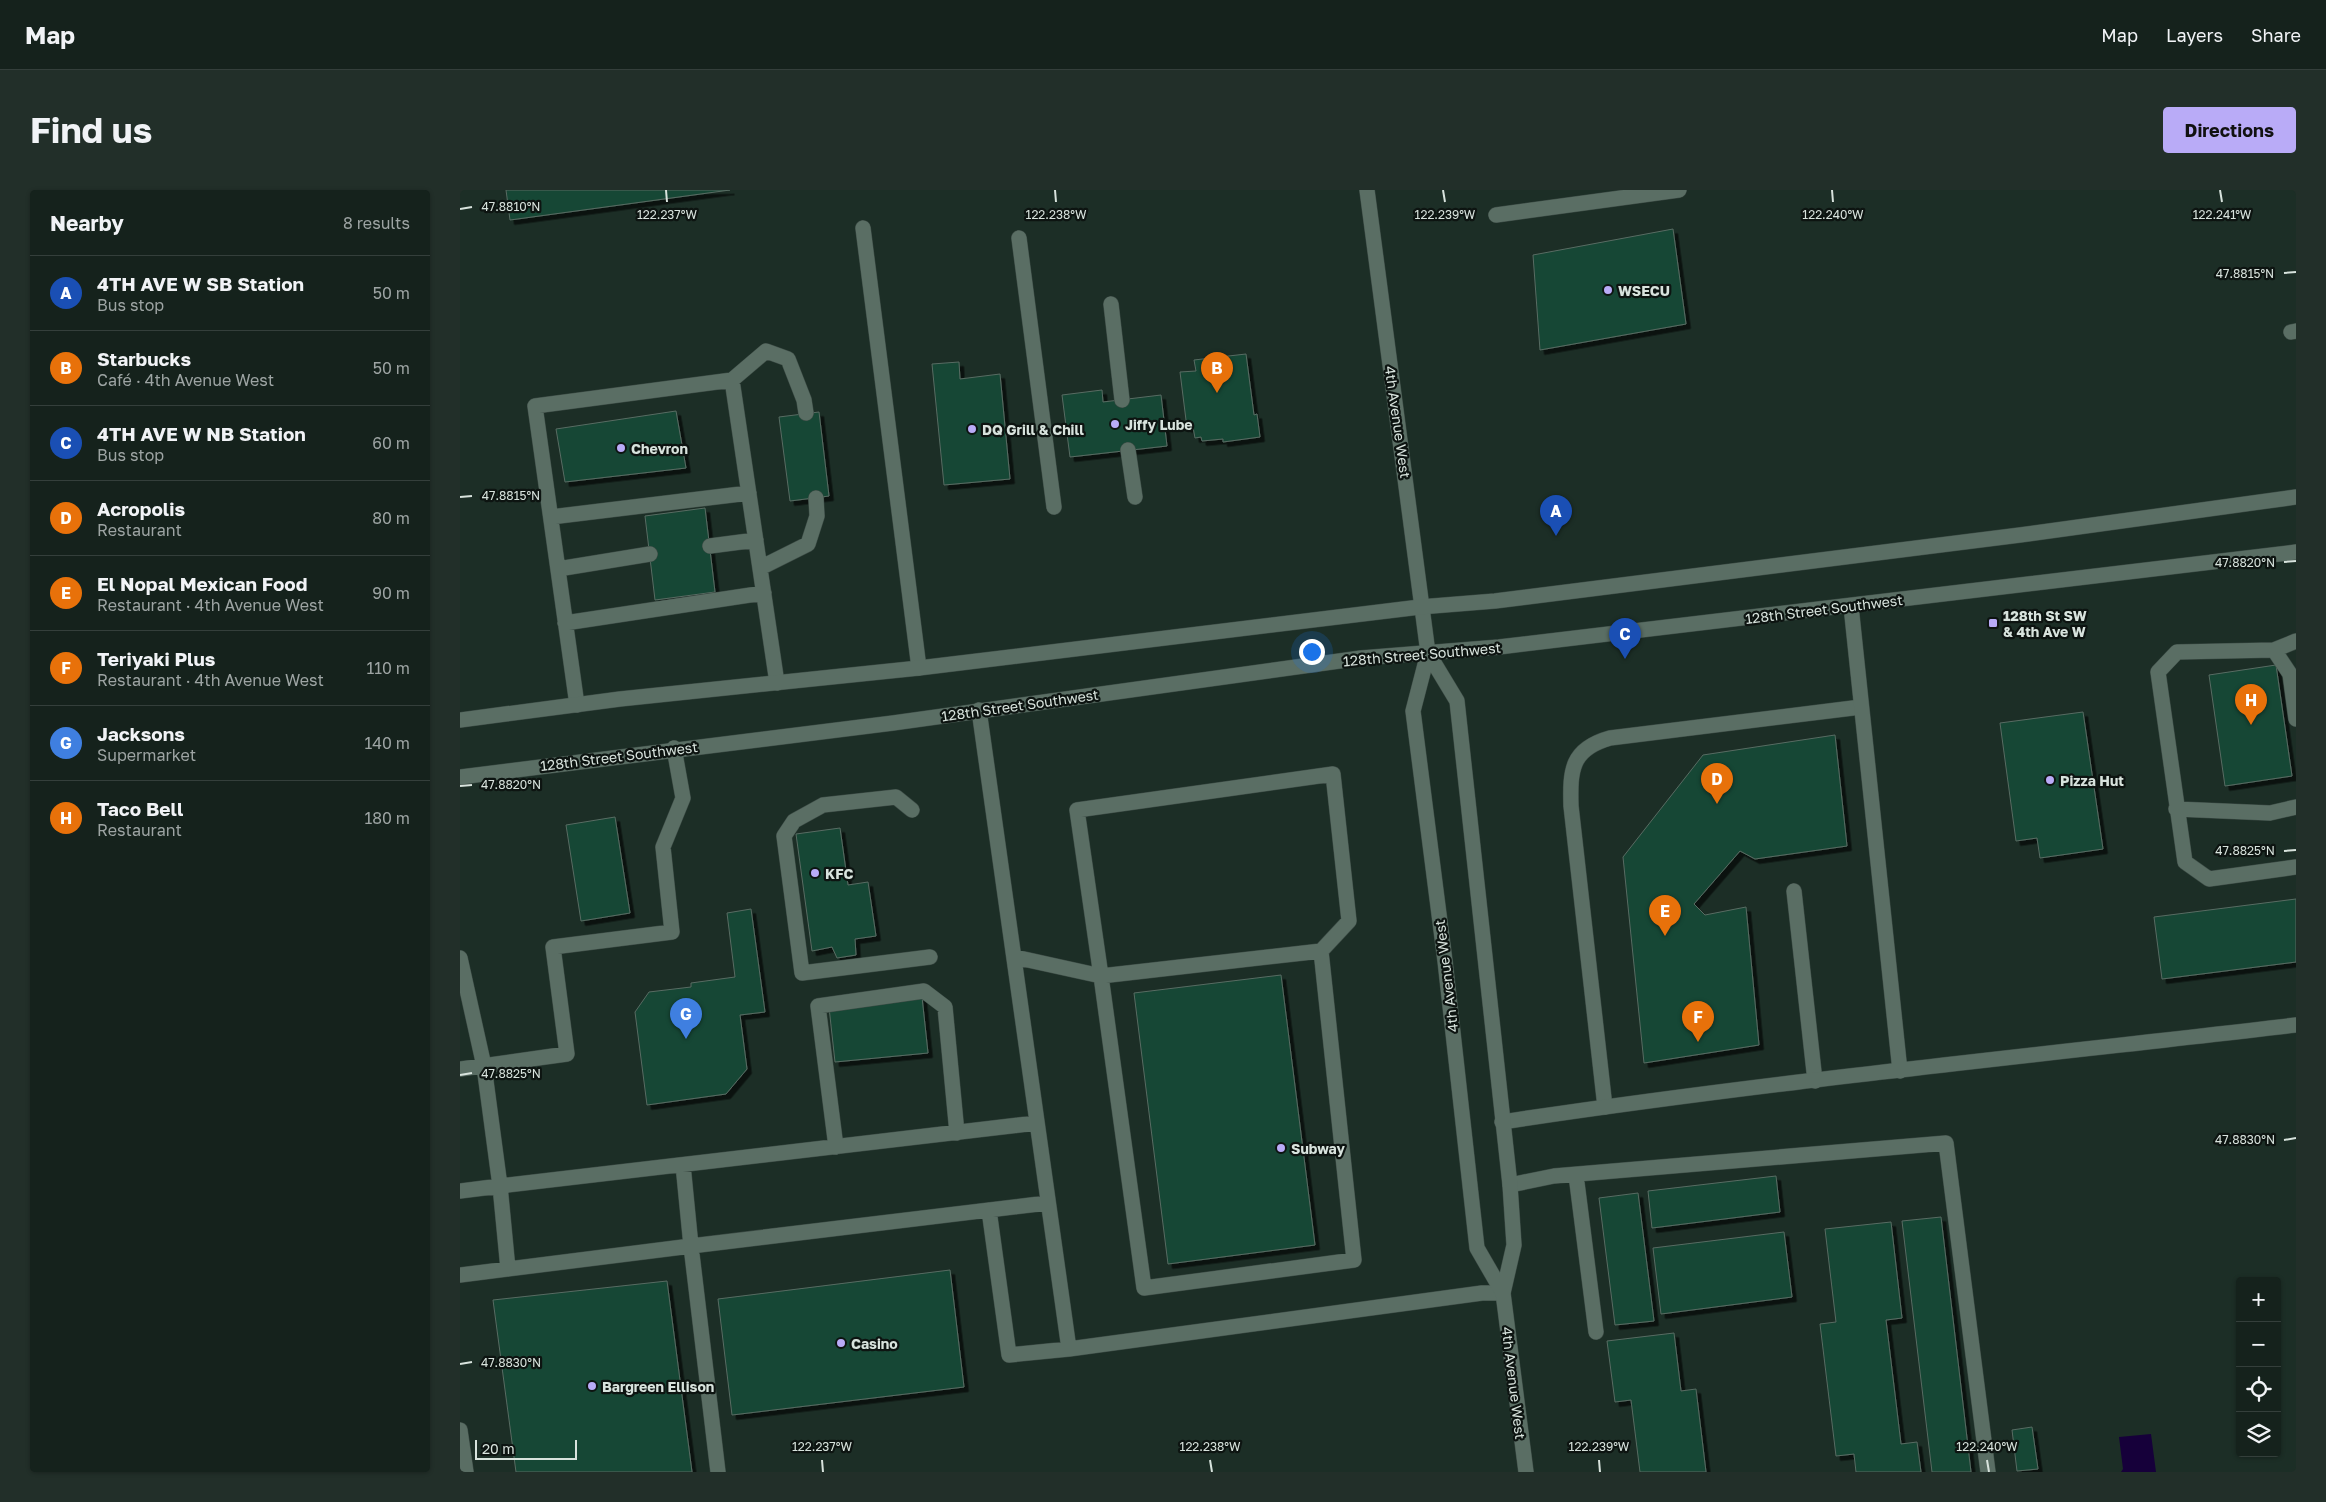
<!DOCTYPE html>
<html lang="en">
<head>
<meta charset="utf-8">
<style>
	:root { --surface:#15221c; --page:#222f29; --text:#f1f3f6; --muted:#9da4a3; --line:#343f3b; --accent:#b9abf7 }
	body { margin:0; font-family:"Golos Text",sans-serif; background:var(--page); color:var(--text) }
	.controls { position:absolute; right:15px; bottom:15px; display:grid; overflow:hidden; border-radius:5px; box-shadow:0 1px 4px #0004 }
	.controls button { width:45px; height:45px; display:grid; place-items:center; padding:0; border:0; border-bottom:1px solid var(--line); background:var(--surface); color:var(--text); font:25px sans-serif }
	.scale { position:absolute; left:15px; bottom:12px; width:102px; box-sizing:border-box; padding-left:5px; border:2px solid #d8e3dd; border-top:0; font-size:14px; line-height:18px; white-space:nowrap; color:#d8e3dd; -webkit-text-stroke:4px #0d1411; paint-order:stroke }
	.you { position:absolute; left:851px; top:461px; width:18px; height:18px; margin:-12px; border:4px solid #fff; border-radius:50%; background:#1a73e8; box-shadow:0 0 0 8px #1a73e833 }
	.badge { display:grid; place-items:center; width:32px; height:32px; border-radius:50%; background:var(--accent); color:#fff; font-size:16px; font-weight:700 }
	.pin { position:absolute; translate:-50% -41px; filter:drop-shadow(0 1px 2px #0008) }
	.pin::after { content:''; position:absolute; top:26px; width:18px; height:15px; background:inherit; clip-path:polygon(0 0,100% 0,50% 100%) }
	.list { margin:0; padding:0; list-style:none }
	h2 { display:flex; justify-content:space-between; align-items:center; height:65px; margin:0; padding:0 20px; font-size:21px }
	h2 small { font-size:16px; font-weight:400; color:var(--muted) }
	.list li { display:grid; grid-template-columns:32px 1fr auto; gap:15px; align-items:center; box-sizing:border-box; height:75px; padding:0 20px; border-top:1px solid var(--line) }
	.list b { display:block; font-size:19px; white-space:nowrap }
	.list p { margin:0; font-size:16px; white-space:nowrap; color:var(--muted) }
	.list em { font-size:16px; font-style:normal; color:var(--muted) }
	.icon { flex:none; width:28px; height:28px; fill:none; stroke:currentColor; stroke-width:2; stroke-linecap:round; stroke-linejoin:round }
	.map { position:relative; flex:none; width:1836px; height:1282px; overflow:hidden; border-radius:5px }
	header { display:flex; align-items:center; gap:30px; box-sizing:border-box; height:70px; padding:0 25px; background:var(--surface); border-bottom:1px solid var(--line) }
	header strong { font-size:24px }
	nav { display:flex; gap:28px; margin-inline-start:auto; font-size:18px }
	.intro { display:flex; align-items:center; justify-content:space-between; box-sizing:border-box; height:120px; padding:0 30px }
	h1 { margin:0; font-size:35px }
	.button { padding:12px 22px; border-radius:5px; background:var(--accent); color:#111; font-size:18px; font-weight:700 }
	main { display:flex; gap:30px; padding:0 30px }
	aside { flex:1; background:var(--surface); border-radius:5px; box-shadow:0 1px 4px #0004 }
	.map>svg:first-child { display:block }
</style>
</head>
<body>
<header>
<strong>Map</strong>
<nav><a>Map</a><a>Layers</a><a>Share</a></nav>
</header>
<div class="intro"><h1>Find us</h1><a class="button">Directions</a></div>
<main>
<aside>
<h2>Nearby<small>8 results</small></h2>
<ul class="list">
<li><span class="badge" style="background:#1a4fb4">A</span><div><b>4TH AVE W SB Station</b><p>Bus stop</p></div><em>50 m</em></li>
<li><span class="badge" style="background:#e8710a">B</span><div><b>Starbucks</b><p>Café · 4th Avenue West</p></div><em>50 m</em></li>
<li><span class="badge" style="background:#1a4fb4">C</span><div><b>4TH AVE W NB Station</b><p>Bus stop</p></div><em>60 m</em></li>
<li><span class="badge" style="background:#e8710a">D</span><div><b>Acropolis</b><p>Restaurant</p></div><em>80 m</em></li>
<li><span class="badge" style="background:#e8710a">E</span><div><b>El Nopal Mexican Food</b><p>Restaurant · 4th Avenue West</p></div><em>90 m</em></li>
<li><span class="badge" style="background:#e8710a">F</span><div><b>Teriyaki Plus</b><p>Restaurant · 4th Avenue West</p></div><em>110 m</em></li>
<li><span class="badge" style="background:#3f7fe0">G</span><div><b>Jacksons</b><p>Supermarket</p></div><em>140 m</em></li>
<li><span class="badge" style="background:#e8710a">H</span><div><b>Taco Bell</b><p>Restaurant</p></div><em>180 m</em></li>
</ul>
</aside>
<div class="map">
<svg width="1836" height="1282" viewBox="0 0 1836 1282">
	<defs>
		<filter id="shadow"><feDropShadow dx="4.5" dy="4.5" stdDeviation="0" flood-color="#0009"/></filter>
	</defs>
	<rect width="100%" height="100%" fill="#1c2e26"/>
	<!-- water -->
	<path fill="#16003a" d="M1691 1244 1696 1282H1661L1663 1279 1659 1247Z"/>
	<!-- building -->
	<path fill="#164634" stroke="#586c63" filter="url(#shadow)" d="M46 0H270L50 30Z
		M1213 39 1226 134 1080 160 1073 65Z
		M786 164 794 225 797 224 800 247 763 252V249L742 251 741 247 735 248 733 237 727 238 720 182 736 181 734 170Z
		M499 172 500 189 540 184 550 289 484 295 472 174Z
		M642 200 643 212 701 205 707 256 610 267 602 205Z
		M216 221 226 278 105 292 96 239Z
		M359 222 369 306 330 311 319 227Z
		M245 318 255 402 195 410 185 326Z
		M1816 475 1832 586 1765 596 1749 485Z
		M1623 522 1643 659 1580 668 1577 648 1556 651 1540 533Z
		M1375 545 1387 656 1295 669 1280 661 1234 714 1245 725 1286 717 1299 855 1184 873 1163 667 1243 565Z
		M155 627 170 723 121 731 106 635Z
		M380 638 388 695 408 692 416 746 395 749 396 765 377 768 372 757 352 761 336 644Z
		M1836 709V772L1702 789 1694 727Z
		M291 719 305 822 280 825 287 879 266 904 187 915 175 822 189 802 231 797V793L275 787 267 723Z
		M821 785 855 1055 708 1074 674 803Z
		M462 807 468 863 375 872 369 817Z
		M1316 986 1320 1022 1192 1038 1188 1001Z
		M1178 1003 1194 1131 1155 1135 1139 1008Z
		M1481 1027 1511 1282H1472L1442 1031Z
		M1431 1032 1442 1128 1426 1130 1441 1254 1457 1252 1461 1282H1396L1394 1264 1376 1266 1360 1134 1376 1132 1365 1039Z
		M1324 1042 1332 1107 1201 1124 1193 1058Z
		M490 1080 504 1197 272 1225 258 1109Z
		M207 1091 232 1282H56L33 1110Z
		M1214 1143 1221 1201 1236 1199 1246 1282H1180L1171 1210 1155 1212 1147 1151Z
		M1572 1237 1578 1279 1557 1281 1552 1240Z"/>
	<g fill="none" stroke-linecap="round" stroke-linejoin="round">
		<defs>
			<path id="service" d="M1036 25 1219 0
				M403 38 459 478
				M559 48 594 317
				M651 114 662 210
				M1831 142 1836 141
				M272 190 306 161 328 169 344 210 346 223
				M668 260 675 307
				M91 327 289 303
				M250 356 296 350
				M300 378 348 354 357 326 356 308
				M98 379 190 364
				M105 433 304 403
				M1836 451 1814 460 1717 462 1698 482 1725 672 1749 689 1836 677
				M1814 460 1830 484 1836 529
				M117 515 75 216 272 190 317 493
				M519 520 609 1159 1022 1103H1043
				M1716 619 1810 623 1836 617
				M452 620 436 607 363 615 334 631 324 646 342 783 470 767
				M1334 701 1355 891
				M555 767 641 786 617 620 873 584 889 731 861 761 641 786 684 1098 894 1070 861 761
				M0 768 24 876 40 996 576 933
				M0 879 107 864 93 757 212 742 203 657 223 608 214 558
				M1145 917 1111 616C1110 580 1111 559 1150 548L1401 517
				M376 957 358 816 464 801 485 817 497 943
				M1116 985 1136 1142
				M1050 995 1094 986 1486 953 1528 1282
				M0 1001 40 996 48 1079
				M529 1020 549 1165 609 1159
				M0 1085 231 1056 223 975
				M0 1240 6 1282
				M258 1282 231 1056 587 1013"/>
			<path id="minor" d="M1391 416 1440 881
				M1042 932C1306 892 1571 866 1836 835"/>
			<path id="tertiary" d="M907 0 968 463 997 511 1050 995 1054 1055 1043 1103 1066 1282
				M968 463 953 521 985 771 1017 1058 1043 1103"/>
			<path id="secondary" d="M0 530 160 509 459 478 960 417 1035 411 1560 345 1836 307
				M0 587 433 533 901 468 1039 457 1836 362"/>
		</defs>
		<!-- service casing -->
		<use href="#service" stroke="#3c4b45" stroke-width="16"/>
		<!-- minor casing -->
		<use href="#minor" stroke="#3c4b45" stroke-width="16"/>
		<!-- tertiary casing -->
		<use href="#tertiary" stroke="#3c4b45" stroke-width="16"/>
		<!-- secondary casing -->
		<use href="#secondary" stroke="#3c4b45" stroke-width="16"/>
		<!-- service -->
		<use href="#service" stroke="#5a6e64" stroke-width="15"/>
		<!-- minor -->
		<use href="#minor" stroke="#5a6e64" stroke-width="15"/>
		<!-- tertiary -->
		<use href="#tertiary" stroke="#5a6e64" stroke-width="15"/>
		<!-- secondary -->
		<use href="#secondary" stroke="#5a6e64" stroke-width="15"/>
	</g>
	<!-- ticks -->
	<path fill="none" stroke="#d8e3dd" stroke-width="2" d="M206 0 207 12M595 0 596 12M983 0 985 12M1372 0 1373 12M1760 0 1762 12M0 19 12 17M1824 83 1836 82M0 307 12 306M1824 372 1836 371M0 596 12 595M1824 661 1836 660M0 885 12 883M1824 950 1836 948M0 1174 12 1172M362 1270 363 1282M750 1270 752 1282M1139 1270 1140 1282M1527 1270 1529 1282"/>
	<!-- markers -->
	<g fill="#b9abf7" stroke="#0d1411" stroke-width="2">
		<circle cx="1148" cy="100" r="5"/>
		<circle cx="655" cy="234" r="5"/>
		<circle cx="512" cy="239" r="5"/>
		<circle cx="161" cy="258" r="5"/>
		<rect x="1528" y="428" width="10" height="10" rx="2.5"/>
		<circle cx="1590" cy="590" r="5"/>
		<circle cx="355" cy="683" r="5"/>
		<circle cx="821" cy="958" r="5"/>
		<circle cx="381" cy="1153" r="5"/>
		<circle cx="132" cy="1196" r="5"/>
	</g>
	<g text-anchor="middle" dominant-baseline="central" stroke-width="4.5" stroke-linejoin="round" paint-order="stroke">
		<!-- poi labels -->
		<g font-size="14" font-weight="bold" fill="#d8e3dd" stroke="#0d1411" text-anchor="start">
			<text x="1158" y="100">WSECU</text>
			<text x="665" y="234">Jiffy Lube</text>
			<text x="522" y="239">DQ Grill &amp; Chill</text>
			<text x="171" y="258">Chevron</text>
			<text x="1543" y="425">128th St SW<tspan x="1543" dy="16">&amp; 4th Ave W</tspan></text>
			<text x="1600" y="590">Pizza Hut</text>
			<text x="365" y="683">KFC</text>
			<text x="831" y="958">Subway</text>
			<text x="391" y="1153">Casino</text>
			<text x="142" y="1196">Bargreen Ellison</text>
		</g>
		<!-- street labels -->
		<g font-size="14" fill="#d8e3dd" stroke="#0d1411">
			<text transform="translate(938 232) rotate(82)">4th Avenue West</text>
			<text transform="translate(1364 419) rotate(-7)">128th Street Southwest</text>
			<text transform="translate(962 464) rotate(-5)">128th Street Southwest</text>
			<text transform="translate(560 515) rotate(-8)">128th Street Southwest</text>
			<text transform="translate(159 566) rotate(-7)">128th Street Southwest</text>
			<text transform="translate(986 786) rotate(-97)">4th Avenue West</text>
			<text transform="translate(1054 1193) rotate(83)">4th Avenue West</text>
		</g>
	</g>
	<g font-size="12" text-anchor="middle" fill="#d8e3dd" stroke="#0d1411" stroke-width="4.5" stroke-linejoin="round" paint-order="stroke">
		<text x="51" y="21">47.8810°N</text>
		<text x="207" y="29">122.237°W</text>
		<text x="596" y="29">122.238°W</text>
		<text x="985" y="29">122.239°W</text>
		<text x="1373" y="29">122.240°W</text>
		<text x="1762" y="29">122.241°W</text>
		<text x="1785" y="88">47.8815°N</text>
		<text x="51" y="310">47.8815°N</text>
		<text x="1785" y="377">47.8820°N</text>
		<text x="51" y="599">47.8820°N</text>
		<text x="1785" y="665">47.8825°N</text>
		<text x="51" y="888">47.8825°N</text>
		<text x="1785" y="954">47.8830°N</text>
		<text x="51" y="1177">47.8830°N</text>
		<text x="362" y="1261">122.237°W</text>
		<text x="750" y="1261">122.238°W</text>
		<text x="1139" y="1261">122.239°W</text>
		<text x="1527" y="1261">122.240°W</text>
	</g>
</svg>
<div class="controls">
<button>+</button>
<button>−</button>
<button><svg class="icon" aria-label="locate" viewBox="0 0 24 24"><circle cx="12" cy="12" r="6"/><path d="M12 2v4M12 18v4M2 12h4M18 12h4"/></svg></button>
<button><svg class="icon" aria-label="layers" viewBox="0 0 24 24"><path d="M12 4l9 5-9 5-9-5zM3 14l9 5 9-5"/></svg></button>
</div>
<div class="scale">20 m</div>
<div class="you"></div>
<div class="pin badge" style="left:1096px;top:346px;background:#1a4fb4">A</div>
<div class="pin badge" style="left:757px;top:203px;background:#e8710a">B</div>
<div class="pin badge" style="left:1165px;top:469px;background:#1a4fb4">C</div>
<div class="pin badge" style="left:1257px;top:614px;background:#e8710a">D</div>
<div class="pin badge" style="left:1205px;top:746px;background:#e8710a">E</div>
<div class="pin badge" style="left:1238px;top:852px;background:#e8710a">F</div>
<div class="pin badge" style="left:226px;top:849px;background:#3f7fe0">G</div>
<div class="pin badge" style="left:1791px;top:535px;background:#e8710a">H</div>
</div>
</main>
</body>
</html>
